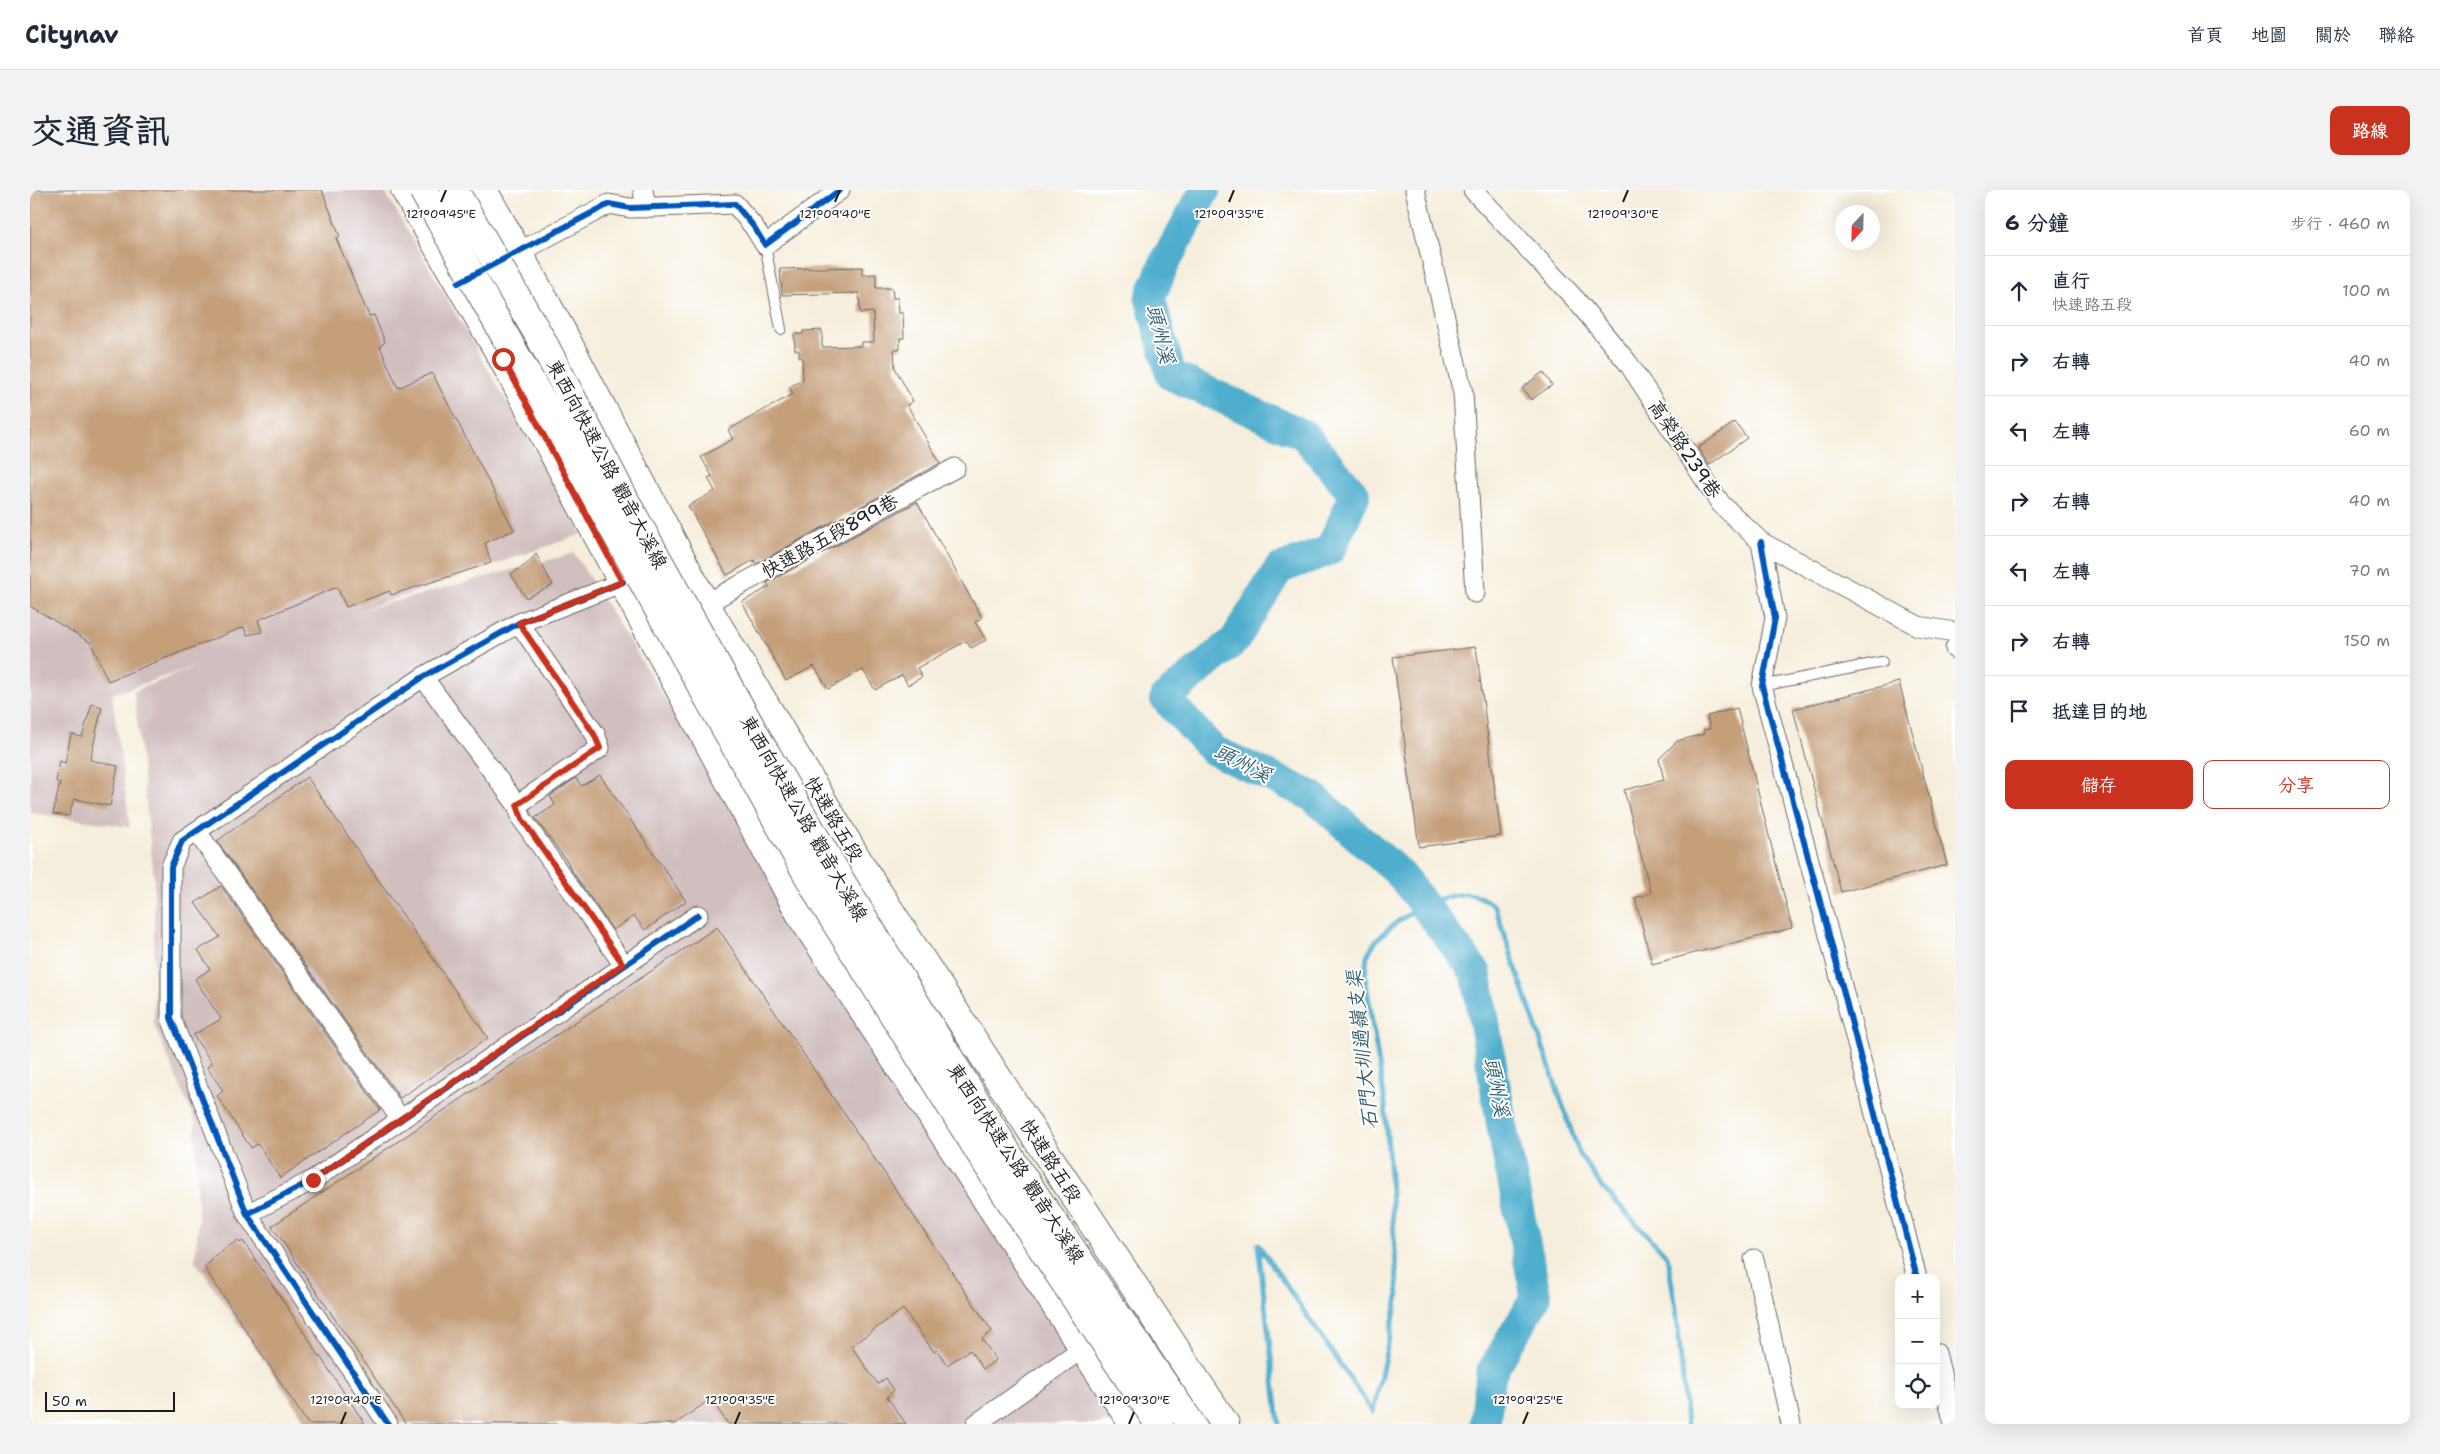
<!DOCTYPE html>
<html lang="zh-TW">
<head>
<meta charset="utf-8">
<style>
	:root { --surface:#fff; --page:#f2f2f3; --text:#1f2937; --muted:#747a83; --line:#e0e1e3; --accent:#c8321e }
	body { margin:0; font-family:"Shantell Sans","LXGW WenKai TC",sans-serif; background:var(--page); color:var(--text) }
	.controls { position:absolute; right:15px; bottom:15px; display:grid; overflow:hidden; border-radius:10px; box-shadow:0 5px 20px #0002 }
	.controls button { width:45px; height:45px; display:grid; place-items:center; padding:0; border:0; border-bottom:1px solid var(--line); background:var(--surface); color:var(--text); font:25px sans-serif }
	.compass { position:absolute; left:1805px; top:15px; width:45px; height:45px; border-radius:50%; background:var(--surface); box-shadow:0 5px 20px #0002; rotate:202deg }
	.scale { position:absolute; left:15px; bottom:12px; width:130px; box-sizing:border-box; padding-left:5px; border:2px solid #1c1c1c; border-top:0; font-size:14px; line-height:18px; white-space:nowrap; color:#1c1c1c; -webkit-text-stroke:4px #fff; paint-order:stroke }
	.stop { position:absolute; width:15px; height:15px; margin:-11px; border:4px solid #c8321e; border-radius:50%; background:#fff }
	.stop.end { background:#c8321e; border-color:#fff; box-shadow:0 1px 5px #0008 }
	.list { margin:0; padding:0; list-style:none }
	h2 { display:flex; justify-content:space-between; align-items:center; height:65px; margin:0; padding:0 20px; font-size:21px }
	h2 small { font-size:16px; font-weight:400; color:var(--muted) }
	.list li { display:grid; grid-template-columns:32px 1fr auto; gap:15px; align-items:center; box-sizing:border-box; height:70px; padding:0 20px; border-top:1px solid var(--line) }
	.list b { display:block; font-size:19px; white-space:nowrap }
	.list p { margin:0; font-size:16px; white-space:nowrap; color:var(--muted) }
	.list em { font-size:16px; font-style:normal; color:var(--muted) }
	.actions { display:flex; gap:10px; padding:15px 20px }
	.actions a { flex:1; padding:11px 0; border:1px solid var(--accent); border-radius:10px; text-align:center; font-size:18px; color:var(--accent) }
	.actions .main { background:var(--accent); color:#fff }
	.icon { flex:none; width:28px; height:28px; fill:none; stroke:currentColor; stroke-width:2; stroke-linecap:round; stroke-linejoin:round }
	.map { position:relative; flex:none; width:1925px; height:1234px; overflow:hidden; border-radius:10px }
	header { display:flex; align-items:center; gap:30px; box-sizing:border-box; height:70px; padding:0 25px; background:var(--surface); border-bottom:1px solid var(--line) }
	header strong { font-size:24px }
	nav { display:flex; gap:28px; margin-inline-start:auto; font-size:18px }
	.intro { display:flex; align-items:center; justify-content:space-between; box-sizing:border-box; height:120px; padding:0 30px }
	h1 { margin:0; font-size:35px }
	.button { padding:12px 22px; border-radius:10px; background:var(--accent); color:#fff; font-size:18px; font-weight:700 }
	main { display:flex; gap:30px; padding:0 30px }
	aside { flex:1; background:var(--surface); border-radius:10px; box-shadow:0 5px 20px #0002 }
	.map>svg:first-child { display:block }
</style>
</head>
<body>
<header>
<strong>Citynav</strong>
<nav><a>首頁</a><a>地圖</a><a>關於</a><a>聯絡</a></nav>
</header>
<div class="intro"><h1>交通資訊</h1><a class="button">路線</a></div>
<main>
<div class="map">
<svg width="1925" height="1234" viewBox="0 0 1925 1234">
	<rect width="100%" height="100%" fill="#fff"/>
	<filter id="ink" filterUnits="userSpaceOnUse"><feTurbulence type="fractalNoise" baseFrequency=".02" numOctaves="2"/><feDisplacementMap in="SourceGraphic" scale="10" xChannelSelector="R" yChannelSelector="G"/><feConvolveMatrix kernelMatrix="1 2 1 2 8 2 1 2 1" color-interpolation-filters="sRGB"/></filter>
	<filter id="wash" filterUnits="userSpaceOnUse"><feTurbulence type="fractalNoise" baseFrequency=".0096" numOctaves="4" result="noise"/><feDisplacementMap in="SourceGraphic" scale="20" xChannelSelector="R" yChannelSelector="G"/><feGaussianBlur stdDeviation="1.12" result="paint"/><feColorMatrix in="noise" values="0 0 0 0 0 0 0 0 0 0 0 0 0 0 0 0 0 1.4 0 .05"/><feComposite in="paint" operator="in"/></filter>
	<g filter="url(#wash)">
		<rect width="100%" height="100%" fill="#f6eedc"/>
		<!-- industrial -->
		<path fill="#d1bfbf" d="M0 0H354L553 344 326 422 544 363 1091 1234H277L165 1071 168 1031 165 931 124 835V688L104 501 169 475 82 504 100 637 0 623Z"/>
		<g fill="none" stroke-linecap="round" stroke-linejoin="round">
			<!-- stream -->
			<path stroke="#4faece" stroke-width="5" d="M1249 1234 1228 1054 1343 1222 1368 1107 1355 913 1335 786C1336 780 1336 772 1337 767 1347 737 1405 705 1434 704 1447 703 1456 710 1465 717L1549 963 1572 997 1637 1066 1646 1118 1657 1234"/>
			<!-- river -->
			<path stroke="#4faece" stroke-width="31" d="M1175 0 1135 72 1120 108 1141 185 1274 245 1325 305 1300 360 1249 379 1204 451 1135 508 1183 560 1282 606 1371 685 1446 783 1474 948 1506 1107 1461 1183 1455 1234"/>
		</g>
		<g id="blocks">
			<!-- building -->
			<path fill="#c59f7a" d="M0 0H292L310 47 306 48 339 126 344 125 355 152 350 157 368 198 402 183 484 340 455 353 461 373 361 405 360 401 316 417 307 397 228 430 232 442 217 445 214 437 78 491 61 453 0 416Z
				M832 77V85L846 84V98H862L863 108H868L869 123H873L874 148H870V159H864L865 178 883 211 877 215 910 273 726 374 724 370 697 385 658 316 685 301 678 288 682 286 671 267 703 249 698 240 763 204 759 197 773 190 772 167H769V160H765L764 144H773V141L792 140V157L831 156V152H844L843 122 830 123 829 103 752 105 750 79Z
				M1513 182 1522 195 1501 210 1492 198Z
				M1705 232 1717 248 1679 275 1668 258Z
				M887 312 952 428 945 432 956 450 941 458 936 451 887 478 892 487 878 495 872 485 845 500 833 480 798 499 784 476 756 491 712 412 739 397 737 393Z
				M506 364 523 395 496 408 481 384 497 374Z
				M1446 457 1471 646 1389 657 1363 467Z
				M1869 492 1917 675 1811 702 1763 519Z
				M62 514 72 517 60 570 88 576 80 616 44 609 39 626 23 624 30 593 26 592 30 571 35 573 41 544 52 547Z
				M1707 518 1762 738 1622 774 1605 708 1621 703 1594 600 1634 590 1629 569 1647 551 1674 544 1673 540 1680 539 1677 526Z
				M570 585 656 711 615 740 604 726 583 740 538 675 539 674 505 628 525 615 520 606 546 588 551 596Z
				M277 587 458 848 370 908 187 651Z
				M191 696 350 920 250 988 228 954 221 958 187 906 193 901 177 877 182 873 163 845 191 829 165 789 180 779 168 760 190 747 165 713Z
				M687 737 962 1141 952 1149 966 1170 953 1179 940 1160 917 1175 907 1160 904 1162 873 1119 821 1156 848 1194 856 1188 864 1200 857 1207 876 1234H698L681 1209 645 1234H376L242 1036Z
				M208 1050 210 1053 213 1051 335 1234H278L174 1077 182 1070 181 1068Z"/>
		</g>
	</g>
	<g filter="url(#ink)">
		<use href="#blocks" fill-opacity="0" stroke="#68665f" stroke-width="1"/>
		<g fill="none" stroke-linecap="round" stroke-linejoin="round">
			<defs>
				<path id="service" d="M735 55 751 139
					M1732 496 1852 472"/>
				<path id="minor" d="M613 0 616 18
					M1385 0 1433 203 1445 403
					M1443 0 1546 110 1598 173 1691 314 1731 352 1888 436 1925 442
					M489 62 579 14 600 18 705 14 724 37 735 55 810 0
					M1731 352 1745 428 1732 496 1798 741 1887 1088
					M675 414 925 278
					M1925 458V459
					M393 487 487 615 492 629 593 774
					M487 615 570 558 565 544 489 433
					M167 642 370 928
					M217 1024 283 990 668 725
					M1724 1069 1761 1234
					M1906 1163 1924 1234
					M358 1234 217 1024 141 828V677L152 651 393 487 489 433 593 392
					M946 1234 1053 1158"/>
				<path id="primary" d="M375 0 473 169 772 727 1103 1234
					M453 0 531 140 675 414 833 679 1005 946 1195 1234"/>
			</defs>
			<!-- service casing -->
			<use href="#service" stroke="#68665f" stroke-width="12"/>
			<!-- minor casing -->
			<use href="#minor" stroke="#68665f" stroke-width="21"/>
			<!-- primary casing -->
			<use href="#primary" stroke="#68665f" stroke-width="30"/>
			<!-- service -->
			<use href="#service" stroke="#fff" stroke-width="10"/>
			<!-- minor -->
			<use href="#minor" stroke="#fff" stroke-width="19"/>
			<!-- primary -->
			<use href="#primary" stroke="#fff" stroke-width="28"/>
			<defs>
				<path id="trunk-bridge" d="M393 0 793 712 974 1001 1129 1234
					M424 0 511 149 599 318 731 555 815 698 989 982 1161 1234"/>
			</defs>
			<!-- trunk-bridge casing -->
			<use href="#trunk-bridge" stroke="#68665f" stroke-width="30" stroke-linecap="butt"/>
			<!-- trunk-bridge -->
			<use href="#trunk-bridge" stroke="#fff" stroke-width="28"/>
			<defs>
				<path id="cycleway" d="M428 93 579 14 600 18 705 14 724 37 735 55 810 0
					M1731 352 1745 428 1732 496 1798 741 1887 1088
					M217 1024 283 990 668 725
					M358 1234 217 1024 141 828V677L152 651 393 487 489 433 593 392"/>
			</defs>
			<!-- cycleway casing -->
			<use href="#cycleway" stroke="#fff" stroke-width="9"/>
			<!-- cycleway -->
			<use href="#cycleway" stroke="#0057b8" stroke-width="6"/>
		</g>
	</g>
	<g fill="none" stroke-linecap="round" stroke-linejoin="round" filter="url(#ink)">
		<!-- route -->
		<path stroke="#c8321e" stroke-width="6" d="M283 990 593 774 492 629 487 615 570 558 564 544 489 433 592 392 473 169"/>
	</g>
	<!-- ticks -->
	<path fill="none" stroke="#1c1c1c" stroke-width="2" d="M411 12 416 0M805 12 810 0M1199 12 1204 0M1593 12 1598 0M311 1234 316 1222M705 1234 710 1222M1099 1234 1104 1222M1493 1234 1498 1222"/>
	<g text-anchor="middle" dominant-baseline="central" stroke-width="4" stroke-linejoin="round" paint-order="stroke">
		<!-- street labels -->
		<g font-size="19" fill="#1c1c1c" stroke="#fff">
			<text transform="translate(1655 259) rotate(56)">高榮路239巷</text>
			<text transform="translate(577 274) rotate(62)">東西向快速公路 觀音大溪線</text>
			<text transform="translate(800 346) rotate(-29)">快速路五段899巷</text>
			<text transform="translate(774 628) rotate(60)">東西向快速公路 觀音大溪線</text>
			<text transform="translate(804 629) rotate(59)">快速路五段</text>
			<text transform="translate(1021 971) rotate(57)">快速路五段</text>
			<text transform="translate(986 973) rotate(57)">東西向快速公路 觀音大溪線</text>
		</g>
		<!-- water labels -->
		<g font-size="20" font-style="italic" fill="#335e6c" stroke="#fff">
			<text transform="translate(1131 144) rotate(76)">頭州溪</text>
			<text transform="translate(1213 573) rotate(27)">頭州溪</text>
			<text transform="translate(1332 860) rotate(-96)">石門大圳過嶺支渠</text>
			<text transform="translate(1467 897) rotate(79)">頭州溪</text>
		</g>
	</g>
	<g font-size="12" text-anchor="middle" fill="#1c1c1c" stroke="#fff" stroke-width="4" stroke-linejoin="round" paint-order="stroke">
		<text x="411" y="28">121°09'45"E</text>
		<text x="805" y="28">121°09'40"E</text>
		<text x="1199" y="28">121°09'35"E</text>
		<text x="1593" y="28">121°09'30"E</text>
		<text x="316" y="1214">121°09'40"E</text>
		<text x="710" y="1214">121°09'35"E</text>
		<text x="1104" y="1214">121°09'30"E</text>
		<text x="1498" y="1214">121°09'25"E</text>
	</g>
</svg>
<div class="controls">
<button>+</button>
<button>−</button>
<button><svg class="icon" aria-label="locate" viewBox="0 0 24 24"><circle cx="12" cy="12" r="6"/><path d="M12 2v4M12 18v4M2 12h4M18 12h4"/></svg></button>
</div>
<svg class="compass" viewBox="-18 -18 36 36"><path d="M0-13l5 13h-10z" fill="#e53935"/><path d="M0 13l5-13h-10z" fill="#747a83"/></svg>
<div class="scale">50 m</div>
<div class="stop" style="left:473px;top:169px"></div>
<div class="stop end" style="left:283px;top:990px"></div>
</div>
<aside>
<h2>6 分鐘<small>步行 · 460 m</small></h2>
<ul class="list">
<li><svg class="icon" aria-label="ahead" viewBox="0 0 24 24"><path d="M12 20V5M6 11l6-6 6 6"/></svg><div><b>直行</b><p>快速路五段</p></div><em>100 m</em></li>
<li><svg class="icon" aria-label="right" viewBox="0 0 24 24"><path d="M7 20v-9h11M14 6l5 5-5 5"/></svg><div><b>右轉</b></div><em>40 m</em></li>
<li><svg class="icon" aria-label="left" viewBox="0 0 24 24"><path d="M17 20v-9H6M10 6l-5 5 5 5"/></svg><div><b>左轉</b></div><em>60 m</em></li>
<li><svg class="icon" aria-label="right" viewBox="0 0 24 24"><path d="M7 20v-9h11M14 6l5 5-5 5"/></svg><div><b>右轉</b></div><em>40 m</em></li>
<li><svg class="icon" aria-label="left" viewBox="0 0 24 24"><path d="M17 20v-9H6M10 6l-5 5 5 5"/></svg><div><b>左轉</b></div><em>70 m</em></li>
<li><svg class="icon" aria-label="right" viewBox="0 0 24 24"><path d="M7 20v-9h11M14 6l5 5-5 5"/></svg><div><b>右轉</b></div><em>150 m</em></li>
<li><svg class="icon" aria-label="arrive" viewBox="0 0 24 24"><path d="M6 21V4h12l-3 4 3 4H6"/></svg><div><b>抵達目的地</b></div></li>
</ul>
<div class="actions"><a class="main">儲存</a><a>分享</a></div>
</aside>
</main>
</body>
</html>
